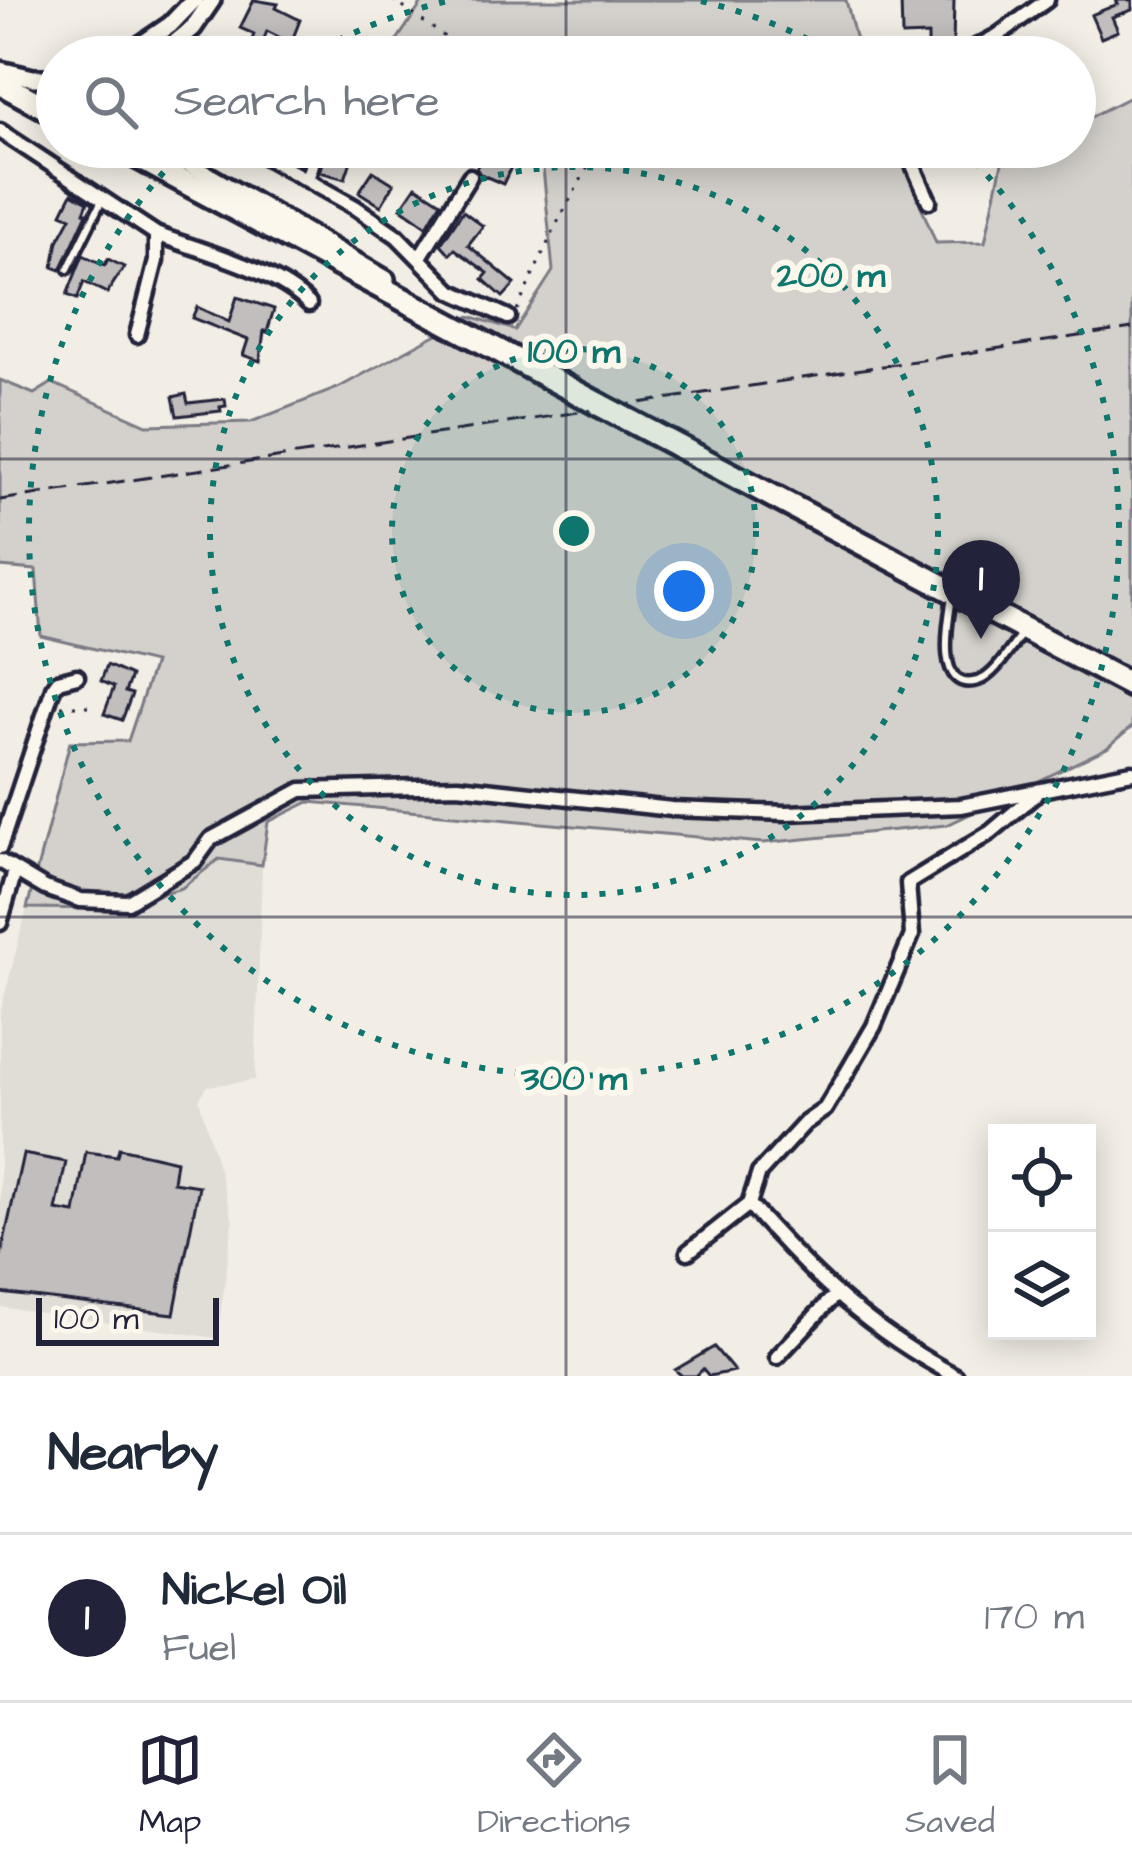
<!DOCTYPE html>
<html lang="en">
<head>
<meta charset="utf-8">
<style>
	:root { --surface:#fff; --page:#f2f2f3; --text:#1f2937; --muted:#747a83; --line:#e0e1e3; --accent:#22223b }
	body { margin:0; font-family:"Architects Daughter",sans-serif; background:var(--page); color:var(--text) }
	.controls { position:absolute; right:36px; bottom:36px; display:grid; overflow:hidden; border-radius:0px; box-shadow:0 6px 30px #0003 }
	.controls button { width:108px; height:108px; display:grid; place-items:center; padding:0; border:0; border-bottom:3px solid var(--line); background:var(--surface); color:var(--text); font:60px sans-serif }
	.scale { position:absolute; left:36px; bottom:30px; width:183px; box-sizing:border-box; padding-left:12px; border:6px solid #22223b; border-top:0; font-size:33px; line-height:42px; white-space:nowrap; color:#22223b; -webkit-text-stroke:9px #fbf7ec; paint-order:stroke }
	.you { position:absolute; left:684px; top:591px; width:42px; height:42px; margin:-30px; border:9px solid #fff; border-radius:50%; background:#1a73e8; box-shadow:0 0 0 18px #1a73e833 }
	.badge { display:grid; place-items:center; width:78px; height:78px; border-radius:50%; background:var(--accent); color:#fff; font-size:39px; font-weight:700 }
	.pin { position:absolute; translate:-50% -99px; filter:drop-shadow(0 3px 6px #0008) }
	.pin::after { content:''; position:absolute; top:63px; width:42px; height:36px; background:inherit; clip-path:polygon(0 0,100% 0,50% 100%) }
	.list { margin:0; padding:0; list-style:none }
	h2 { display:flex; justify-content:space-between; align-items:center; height:156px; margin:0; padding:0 48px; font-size:51px }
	h2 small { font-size:39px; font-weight:400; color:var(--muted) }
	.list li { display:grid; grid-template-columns:78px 1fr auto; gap:36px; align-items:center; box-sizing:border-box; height:168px; padding:0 48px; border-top:3px solid var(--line) }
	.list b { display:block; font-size:45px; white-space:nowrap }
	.list p { margin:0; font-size:39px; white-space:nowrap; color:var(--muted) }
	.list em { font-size:39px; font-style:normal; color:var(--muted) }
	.icon { flex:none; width:66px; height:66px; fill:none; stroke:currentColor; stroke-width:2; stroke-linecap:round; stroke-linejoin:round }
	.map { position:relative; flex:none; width:1132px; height:1376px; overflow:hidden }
	.search { position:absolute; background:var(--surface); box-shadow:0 6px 30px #0003; left:36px; right:36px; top:36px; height:132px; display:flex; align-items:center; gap:30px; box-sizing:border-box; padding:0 42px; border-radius:66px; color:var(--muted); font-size:45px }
	.sheet { height:324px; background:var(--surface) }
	nav { display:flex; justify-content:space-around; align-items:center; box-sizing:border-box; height:168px; border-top:3px solid var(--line); background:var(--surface); font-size:33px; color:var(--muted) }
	nav a { display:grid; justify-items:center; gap:6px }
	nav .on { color:var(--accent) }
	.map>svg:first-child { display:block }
</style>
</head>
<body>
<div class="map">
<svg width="1132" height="1376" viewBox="0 0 1132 1376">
	<rect width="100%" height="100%" fill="#f2eee5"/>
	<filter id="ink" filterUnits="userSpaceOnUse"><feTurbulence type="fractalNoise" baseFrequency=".00833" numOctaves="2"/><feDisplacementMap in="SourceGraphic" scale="24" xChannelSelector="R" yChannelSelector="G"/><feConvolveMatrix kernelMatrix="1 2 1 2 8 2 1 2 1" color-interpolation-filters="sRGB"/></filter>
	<g filter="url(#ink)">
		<!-- built -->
		<path fill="#e0dcd6" d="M219 859 262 865 255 1080 208 1086 199 1099 233 1221 217 1338 0 1307V1014L27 908 107 909 182 888Z"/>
		<!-- green -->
		<path fill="#d4d1cc" stroke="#7b7a84" stroke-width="3" d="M424 0H846L860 57H400L389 52Z
			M1132 96V727L1107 748 947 825 763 843 309 802 268 822 262 865 219 859 182 888 107 909 27 908 70 742 128 741 154 663 41 636 36 570 0 567V380L34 394 52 383 147 425 251 422 338 388 470 316 515 330 553 271 541 147H897L936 243 985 242 1002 163 1033 147H1075V125Z"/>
		<!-- building -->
		<path fill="#c2bebe" stroke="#22223b" stroke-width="3" d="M254 0 278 4 276 8 300 20 291 43 267 31 262 44 252 40 254 34 240 28Z
			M901 0H954L953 47 928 48V35L902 36Z
			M1116 0H1132V10L1112 17 1118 31 1101 38 1091 15 1118 4Z
			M328 147 353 155 345 179 320 172Z
			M490 147H505L500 154 514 161 503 184 480 174 476 168Z
			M373 171 394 184 381 206 359 192Z
			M416 186 441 202 427 226 401 208Z
			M72 193 88 202 84 212 87 213 61 270 53 267 58 241 71 217 62 213Z
			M463 211 483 226 468 245 515 284 503 297 483 279 488 273 455 249 450 254 441 244Z
			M83 255 105 265 108 259 124 267 107 293 84 282 77 299 67 295Z
			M237 297 274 309 267 332 264 331 260 361 243 355 248 340 192 318 197 307 229 322Z
			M186 394 188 403 225 399 226 406 220 407 221 411 177 416 173 397Z
			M107 665 131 676 125 692 132 694 122 720 104 714 114 687 101 681Z
			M119 1148 176 1161 173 1182 199 1186 174 1314 0 1293V1260L23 1154 66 1162 56 1210 75 1213 86 1152 117 1156Z
			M714 1347 734 1371 709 1376 703 1369 696 1376H682L675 1370Z"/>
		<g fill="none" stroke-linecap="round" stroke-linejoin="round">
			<defs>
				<path id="service" d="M68 269 101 202
					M952 597C949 617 933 694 978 681 995 676 1012 646 1023 632"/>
				<path id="minor" d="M957 57 997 36 1047 0
					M0 131 156 234V261L137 335
					M248 147 355 207 397 236 451 291 508 317
					M905 147 929 201
					M307 180 317 147
					M156 234C201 251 276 270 309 304
					M420 257 470 176
					M0 847 53 688 58 681 77 676
					M0 861 45 888 80 900 128 902 195 861 211 839 301 790 458 786 672 809 787 813 961 806 1132 772
					M0 923 15 871
					M749 1204C813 1277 869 1330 956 1376
					M688 1252 749 1204 759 1173 805 1123 825 1109 846 1074 874 1026 912 935 908 883 991 832 1035 795
					M777 1357 836 1294"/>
				<path id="tertiary" d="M123 57 170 25 194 0
					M158 57 193 28 212 0
					M0 70 33 78H57
					M160 147 386 279"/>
				<path id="trunk" d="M0 83 57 114
					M119 147 600 405
					M653 433 1132 686"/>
			</defs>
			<!-- service casing -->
			<use href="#service" stroke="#22223b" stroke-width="15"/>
			<!-- minor casing -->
			<use href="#minor" stroke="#22223b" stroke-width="21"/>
			<!-- tertiary casing -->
			<use href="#tertiary" stroke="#22223b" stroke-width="24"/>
			<!-- trunk casing -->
			<use href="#trunk" stroke="#22223b" stroke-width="30"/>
			<!-- path -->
			<path stroke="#22223b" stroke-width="3" stroke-dasharray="3 9" stroke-linecap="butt" d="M393 0 473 57
				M517 310 555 227 599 147
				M61 706H95"/>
			<!-- service -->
			<use href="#service" stroke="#fbf7ec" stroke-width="6"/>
			<!-- minor -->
			<use href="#minor" stroke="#fbf7ec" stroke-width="12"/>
			<!-- tertiary -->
			<use href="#tertiary" stroke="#fbf7ec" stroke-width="15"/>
			<!-- trunk -->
			<use href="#trunk" stroke="#fbf7ec" stroke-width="21"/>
			<!-- rail -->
			<path stroke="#22223b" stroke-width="3" stroke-dasharray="18 9" stroke-linecap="butt" d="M0 500 1132 328"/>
			<defs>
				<path id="trunk-bridge" d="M600 405 653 433"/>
			</defs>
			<!-- trunk-bridge casing -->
			<use href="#trunk-bridge" stroke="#22223b" stroke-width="30" stroke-linecap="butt"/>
			<!-- trunk-bridge -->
			<use href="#trunk-bridge" stroke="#fbf7ec" stroke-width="21"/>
		</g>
	</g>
	<!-- grid -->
	<path fill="none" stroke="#22223b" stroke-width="3" stroke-opacity="0.55" d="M566 0V57M566 147V1376M0 459H1132M0 917H1132"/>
	<!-- distance rings -->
	<circle cx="574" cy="531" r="182" fill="#0f766e" fill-opacity=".12"/>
	<g fill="none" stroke="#0f766e" stroke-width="6" stroke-dasharray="6 12">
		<circle cx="574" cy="531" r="182"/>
		<circle cx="574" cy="531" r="364"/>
		<path d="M306 57A545 545 0 0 1 447 1M701 1A545 545 0 0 1 842 57M963 149A545 545 0 1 1 185 149"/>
	</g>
	<circle cx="574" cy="531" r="18" fill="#0f766e" stroke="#fbf7ec" stroke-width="6"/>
	<g font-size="36" text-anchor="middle" font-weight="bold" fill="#0f766e" stroke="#fbf7ec" stroke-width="12" stroke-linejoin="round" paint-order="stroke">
		<text x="831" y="286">200 m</text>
		<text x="574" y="362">100 m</text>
		<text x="574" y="1089">300 m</text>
	</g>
</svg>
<div class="controls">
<button><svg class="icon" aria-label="locate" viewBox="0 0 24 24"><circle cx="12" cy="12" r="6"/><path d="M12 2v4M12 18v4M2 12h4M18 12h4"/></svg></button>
<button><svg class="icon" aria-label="layers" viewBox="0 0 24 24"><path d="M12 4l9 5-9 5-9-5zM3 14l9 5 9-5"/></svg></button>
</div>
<div class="scale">100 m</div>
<div class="you"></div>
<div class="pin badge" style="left:981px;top:639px">1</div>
<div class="search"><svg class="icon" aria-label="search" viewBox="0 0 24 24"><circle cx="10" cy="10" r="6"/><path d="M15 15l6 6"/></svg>Search here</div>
</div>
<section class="sheet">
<h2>Nearby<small></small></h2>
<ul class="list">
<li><span class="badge">1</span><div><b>Nickel Oil</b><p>Fuel</p></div><em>170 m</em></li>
</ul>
</section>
<nav>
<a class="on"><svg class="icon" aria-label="map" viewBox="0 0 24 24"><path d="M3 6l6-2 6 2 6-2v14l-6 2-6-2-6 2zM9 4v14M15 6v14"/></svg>Map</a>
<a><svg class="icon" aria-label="directions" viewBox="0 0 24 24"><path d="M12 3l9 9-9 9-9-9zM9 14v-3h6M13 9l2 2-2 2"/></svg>Directions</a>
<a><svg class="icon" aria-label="saved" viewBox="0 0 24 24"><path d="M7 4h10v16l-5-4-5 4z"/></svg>Saved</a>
</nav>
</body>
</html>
